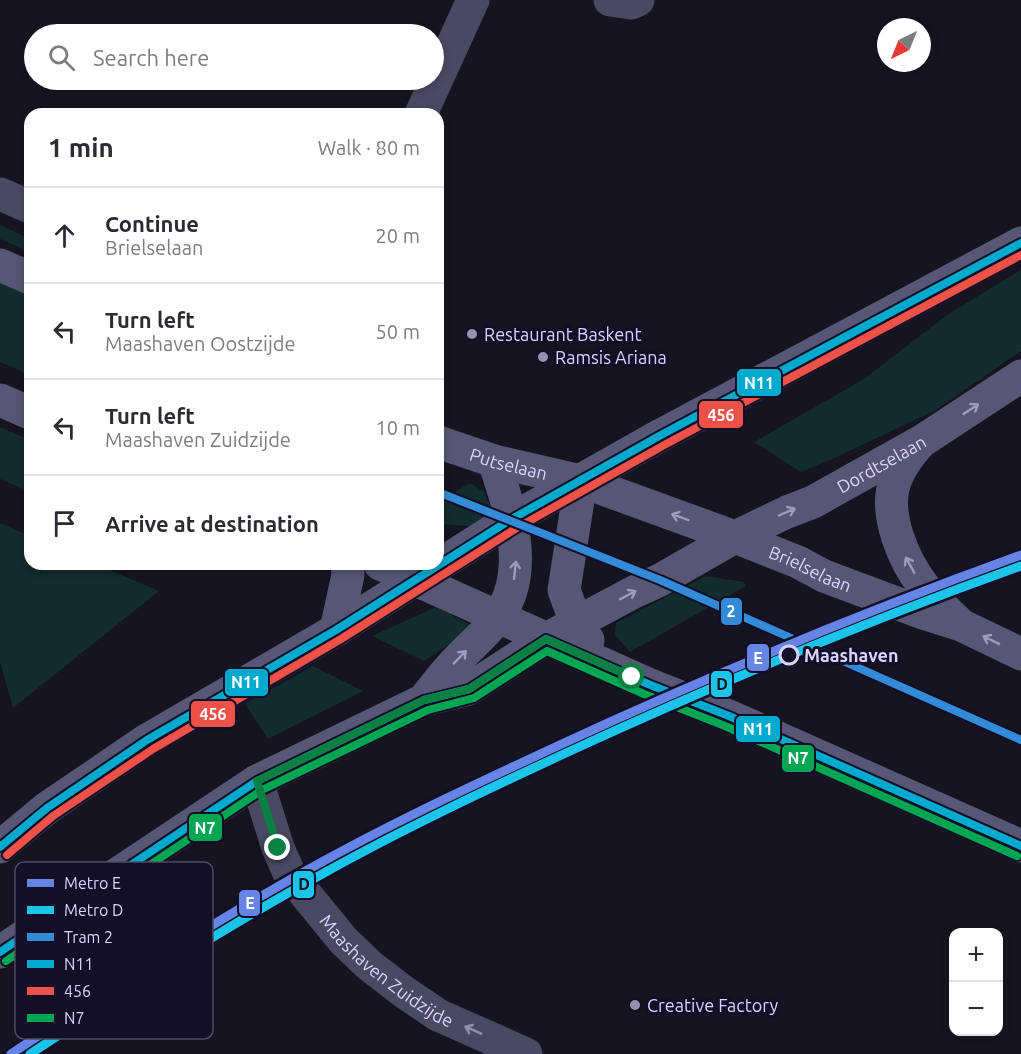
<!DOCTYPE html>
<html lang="en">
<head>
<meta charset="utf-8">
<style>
	:root { --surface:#fff; --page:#f7f7f7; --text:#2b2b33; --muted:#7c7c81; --line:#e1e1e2 }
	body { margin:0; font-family:Ubuntu,sans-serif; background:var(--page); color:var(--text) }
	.controls { position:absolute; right:18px; bottom:18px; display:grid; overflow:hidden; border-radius:12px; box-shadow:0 3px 9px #0003 }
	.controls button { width:54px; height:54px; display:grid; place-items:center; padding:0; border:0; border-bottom:2px solid var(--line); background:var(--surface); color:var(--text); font:30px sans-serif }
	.compass { position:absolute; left:877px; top:18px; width:54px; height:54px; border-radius:50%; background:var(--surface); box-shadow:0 3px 9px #0003; rotate:223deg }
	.stop { position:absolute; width:18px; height:18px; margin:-14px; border:4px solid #0b8043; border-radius:50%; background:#fff }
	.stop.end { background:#0b8043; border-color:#fff; box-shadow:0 2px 6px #0008 }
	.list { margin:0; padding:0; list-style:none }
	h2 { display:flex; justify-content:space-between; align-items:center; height:78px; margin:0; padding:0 24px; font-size:26px }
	h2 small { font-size:20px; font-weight:400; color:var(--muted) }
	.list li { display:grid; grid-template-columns:39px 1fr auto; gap:18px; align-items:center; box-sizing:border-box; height:96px; padding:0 24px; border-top:2px solid var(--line) }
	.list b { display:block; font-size:22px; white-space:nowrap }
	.list p { margin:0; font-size:20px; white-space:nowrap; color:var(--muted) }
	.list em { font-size:20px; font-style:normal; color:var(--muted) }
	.icon { flex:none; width:33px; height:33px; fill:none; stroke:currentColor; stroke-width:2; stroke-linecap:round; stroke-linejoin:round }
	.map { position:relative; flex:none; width:1021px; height:1054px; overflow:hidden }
	.search { position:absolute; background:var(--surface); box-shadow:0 3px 9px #0003; left:24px; top:24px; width:420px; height:66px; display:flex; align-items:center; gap:15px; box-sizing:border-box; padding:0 21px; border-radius:33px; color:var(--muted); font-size:22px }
	.panel { position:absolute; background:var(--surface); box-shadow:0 3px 9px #0003; left:24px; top:108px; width:420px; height:462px; border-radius:18px }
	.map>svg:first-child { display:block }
</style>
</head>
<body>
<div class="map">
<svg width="1021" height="1054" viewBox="0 0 1021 1054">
	<rect width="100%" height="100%" fill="#161421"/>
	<!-- green -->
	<path fill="#132c2d" d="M0 225 30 239V252L0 239Z
		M1021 270V351L936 410 828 461 801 472 754 442 864 379 947 315Z
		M0 278 30 292V375L0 362Z
		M0 427 30 440V492L0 479Z
		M470 483 484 492 496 519 479 527 438 524V501Z
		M0 523 30 536V564H96L159 591 13 708 0 662Z
		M706 576 744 582 746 586 630 652 615 635 616 623Z
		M436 607 475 627 424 661 372 636Z
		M313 666 363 691 268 739 245 704Z"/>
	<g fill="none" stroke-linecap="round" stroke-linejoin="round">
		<!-- street -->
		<g stroke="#4a4962" stroke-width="33">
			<path d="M610 0 631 3 638 0"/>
			<path d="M421 114 473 0"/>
			<path d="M0 194 30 207"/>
			<path id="s1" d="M257 781 278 848 290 875 343 940 369 965 404 992 438 1015 526 1054"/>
		</g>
		<!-- secondary -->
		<g stroke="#575674" stroke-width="33">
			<path d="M0 265 30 278"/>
			<path d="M0 400 30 413"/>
			<path id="s2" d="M438 442 494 461 581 481 735 537 798 562 824 576 923 613 961 625 1021 654"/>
			<path d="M919 444C909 455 901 466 896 479 882 512 904 562 925 588 934 600 947 611 958 622"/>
			<path d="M581 481 564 590 576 623 588 640"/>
			<path d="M380 564 648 684 729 716 1021 846"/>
			<path d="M336 630 348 575 347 564"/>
			<path d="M424 700C436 684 449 668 463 654 475 642 488 631 498 617 531 572 510 509 494 461"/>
			<path d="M0 847 47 808 147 740 336 630 510 520 661 435 1021 243"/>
			<path id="s3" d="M0 952 257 781 424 700 469 689 546 639 634 592 660 580 735 537 787 512 813 502 922 441 1021 376"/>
		</g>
		<defs>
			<path id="bus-1" d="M0 847 47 808 147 740 336 630 510 520 661 435 1021 243
				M0 952 257 781 424 700 469 689 546 639 648 684 729 716 1021 846"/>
			<path id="bus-2" d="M7 855 53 816 153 749 341 639 515 529 666 444 1021 255"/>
			<path id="bus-3" d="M6 961 262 790 428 710 474 698 547 651 644 694 725 726 1017 856"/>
		</defs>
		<!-- bus-1 casing -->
		<use href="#bus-1" stroke="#130f26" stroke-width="12"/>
		<!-- bus-2 casing -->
		<use href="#bus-2" stroke="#130f26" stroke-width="12"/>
		<!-- bus-3 casing -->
		<use href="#bus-3" stroke="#130f26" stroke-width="12"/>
		<!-- bus-1 -->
		<use href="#bus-1" stroke="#00a9ce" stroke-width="8"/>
		<!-- bus-2 -->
		<use href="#bus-2" stroke="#ee5148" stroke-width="8"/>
		<!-- bus-3 -->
		<use href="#bus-3" stroke="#00a651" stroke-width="8"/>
		<defs>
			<path id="tram-1" d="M438 492 660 580 1021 740"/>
		</defs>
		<!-- tram-1 casing -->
		<use href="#tram-1" stroke="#130f26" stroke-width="12"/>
		<!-- tram-1 -->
		<use href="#tram-1" stroke="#338bd7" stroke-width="8"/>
		<defs>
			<path id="metro-1" d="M11 1054C112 987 214 921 320 863 400 819 482 781 564 743 714 674 866 611 1021 555"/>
			<path id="metro-2" d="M30 1054C126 991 223 928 324 873 403 829 486 790 568 752 716 684 867 621 1021 566"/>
		</defs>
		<!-- metro-1 casing -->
		<use href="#metro-1" stroke="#130f26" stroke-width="14"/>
		<!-- metro-2 casing -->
		<use href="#metro-2" stroke="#130f26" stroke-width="14"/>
		<!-- metro-1 -->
		<use href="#metro-1" stroke="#6684e6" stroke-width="9"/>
		<!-- metro-2 -->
		<use href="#metro-2" stroke="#1bc5e9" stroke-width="9"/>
	</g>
	<!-- one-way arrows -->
	<defs><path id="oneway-shaft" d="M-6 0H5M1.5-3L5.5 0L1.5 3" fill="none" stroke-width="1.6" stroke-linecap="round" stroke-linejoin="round" transform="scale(1.5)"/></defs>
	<g stroke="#9e9bc0">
		<use href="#oneway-shaft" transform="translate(971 409) rotate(-33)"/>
		<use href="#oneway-shaft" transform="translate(787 512) rotate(-23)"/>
		<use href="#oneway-shaft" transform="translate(680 517) rotate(-160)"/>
		<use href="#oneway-shaft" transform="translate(910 565) rotate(-119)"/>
		<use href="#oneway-shaft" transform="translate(515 570) rotate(-84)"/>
		<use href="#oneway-shaft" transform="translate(628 595) rotate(-28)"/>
		<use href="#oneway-shaft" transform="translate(991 640) rotate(-154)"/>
		<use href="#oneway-shaft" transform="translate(460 657) rotate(-46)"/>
	</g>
	<use stroke="#928eb0" href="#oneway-shaft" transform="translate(473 1030) rotate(-156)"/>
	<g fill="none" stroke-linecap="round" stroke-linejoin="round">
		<!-- route -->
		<path stroke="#0b8043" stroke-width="8" d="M278 848 257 781 424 700 469 689 546 639 632 677"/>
	</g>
	<!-- markers -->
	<g fill="#9591b1" stroke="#130f26" stroke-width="2">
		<circle cx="472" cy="334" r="6"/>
		<circle cx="543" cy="357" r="6"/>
		<circle cx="635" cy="1005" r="6"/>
	</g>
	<circle fill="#130f26" stroke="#d9d4ff" stroke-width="3" cx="789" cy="655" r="9"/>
	<g text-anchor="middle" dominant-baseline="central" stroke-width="6" stroke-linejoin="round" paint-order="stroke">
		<!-- poi labels -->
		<g font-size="18" fill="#d9d4ff" stroke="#130f26" text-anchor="start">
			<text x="484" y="334">Restaurant Baskent</text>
			<text x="555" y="357">Ramsis Ariana</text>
			<text x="647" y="1005">Creative Factory</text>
		</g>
		<!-- street labels -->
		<g font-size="18" fill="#d9d4ff" stroke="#130f26">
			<text stroke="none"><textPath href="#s2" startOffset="74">Putselaan</textPath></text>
			<text stroke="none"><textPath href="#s3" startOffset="1011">Dordtselaan</textPath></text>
			<text stroke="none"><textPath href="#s2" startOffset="394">Brielselaan</textPath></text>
			<text stroke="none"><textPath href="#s1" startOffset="237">Maashaven Zuidzijde</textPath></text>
		</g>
		<!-- stop labels -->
		<g font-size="18" font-weight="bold" fill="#d9d4ff" stroke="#130f26" text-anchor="start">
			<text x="804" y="655">Maashaven</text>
		</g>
	</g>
	<!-- legend -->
	<rect x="15" y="862" width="198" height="177" rx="9" fill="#130f26" stroke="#4e4a67" stroke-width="1.5"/>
	<rect x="27" y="879" width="27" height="8" fill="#6684e6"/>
	<rect x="27" y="906" width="27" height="8" fill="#1bc5e9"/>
	<rect x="27" y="933" width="27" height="8" fill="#338bd7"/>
	<rect x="27" y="960" width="27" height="8" fill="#00a9ce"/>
	<rect x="27" y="987" width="27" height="8" fill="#ee5148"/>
	<rect x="27" y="1014" width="27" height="8" fill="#00a651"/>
	<g font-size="16" fill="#d9d4ff">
		<text x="64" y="889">Metro E</text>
		<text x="64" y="916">Metro D</text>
		<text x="64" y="943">Tram 2</text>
		<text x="64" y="970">N11</text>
		<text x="64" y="997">456</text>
		<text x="64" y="1024">N7</text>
	</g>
	<g stroke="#130f26" stroke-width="2">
		<rect x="736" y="368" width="46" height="29" rx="6" fill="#00a9ce"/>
		<rect x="698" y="400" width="46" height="29" rx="6" fill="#ee5148"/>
		<rect x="720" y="597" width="23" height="29" rx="6" fill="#338bd7"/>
		<rect x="746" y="643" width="24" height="29" rx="6" fill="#6684e6"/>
		<rect x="224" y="668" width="45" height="29" rx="6" fill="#00a9ce"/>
		<rect x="710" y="670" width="23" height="28" rx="6" fill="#1bc5e9"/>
		<rect x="190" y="700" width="46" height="28" rx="6" fill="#ee5148"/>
		<rect x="735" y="715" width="46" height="28" rx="6" fill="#00a9ce"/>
		<rect x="781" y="744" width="34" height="29" rx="6" fill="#00a651"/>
		<rect x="188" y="813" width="35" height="29" rx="6" fill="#00a651"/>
		<rect x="292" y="870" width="23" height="29" rx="6" fill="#1bc5e9"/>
		<rect x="238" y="889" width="23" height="28" rx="6" fill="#6684e6"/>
	</g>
	<g font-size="16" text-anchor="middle" font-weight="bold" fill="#fff">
		<text x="759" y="389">N11</text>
		<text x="721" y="421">456</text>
		<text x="731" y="617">2</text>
		<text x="758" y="664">E</text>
		<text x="246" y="688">N11</text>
		<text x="213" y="720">456</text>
		<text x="758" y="735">N11</text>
		<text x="798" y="764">N7</text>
		<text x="205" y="834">N7</text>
		<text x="250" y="909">E</text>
	</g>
	<g font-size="16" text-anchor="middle" font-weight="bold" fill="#111">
		<text x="722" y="690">D</text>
		<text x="304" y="890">D</text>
	</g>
</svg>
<div class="controls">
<button>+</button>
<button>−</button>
</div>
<svg class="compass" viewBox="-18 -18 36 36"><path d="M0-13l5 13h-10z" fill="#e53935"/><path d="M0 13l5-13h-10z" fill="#7c7c81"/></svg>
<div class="stop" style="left:632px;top:677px"></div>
<div class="stop end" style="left:278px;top:848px"></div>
<div class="search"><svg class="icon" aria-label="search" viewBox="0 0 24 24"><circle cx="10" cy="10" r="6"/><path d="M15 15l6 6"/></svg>Search here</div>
<section class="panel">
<h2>1 min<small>Walk · 80 m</small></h2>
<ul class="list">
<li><svg class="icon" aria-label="ahead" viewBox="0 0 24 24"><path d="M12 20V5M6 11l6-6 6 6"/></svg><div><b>Continue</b><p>Brielselaan</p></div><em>20 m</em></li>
<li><svg class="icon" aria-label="left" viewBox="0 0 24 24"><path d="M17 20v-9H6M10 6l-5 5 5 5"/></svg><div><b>Turn left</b><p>Maashaven Oostzijde</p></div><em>50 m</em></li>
<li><svg class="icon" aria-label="left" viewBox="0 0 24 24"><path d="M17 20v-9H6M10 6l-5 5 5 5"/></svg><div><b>Turn left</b><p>Maashaven Zuidzijde</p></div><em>10 m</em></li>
<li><svg class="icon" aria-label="arrive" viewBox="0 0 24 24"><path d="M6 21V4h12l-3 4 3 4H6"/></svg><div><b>Arrive at destination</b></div></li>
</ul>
</section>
</div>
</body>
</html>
